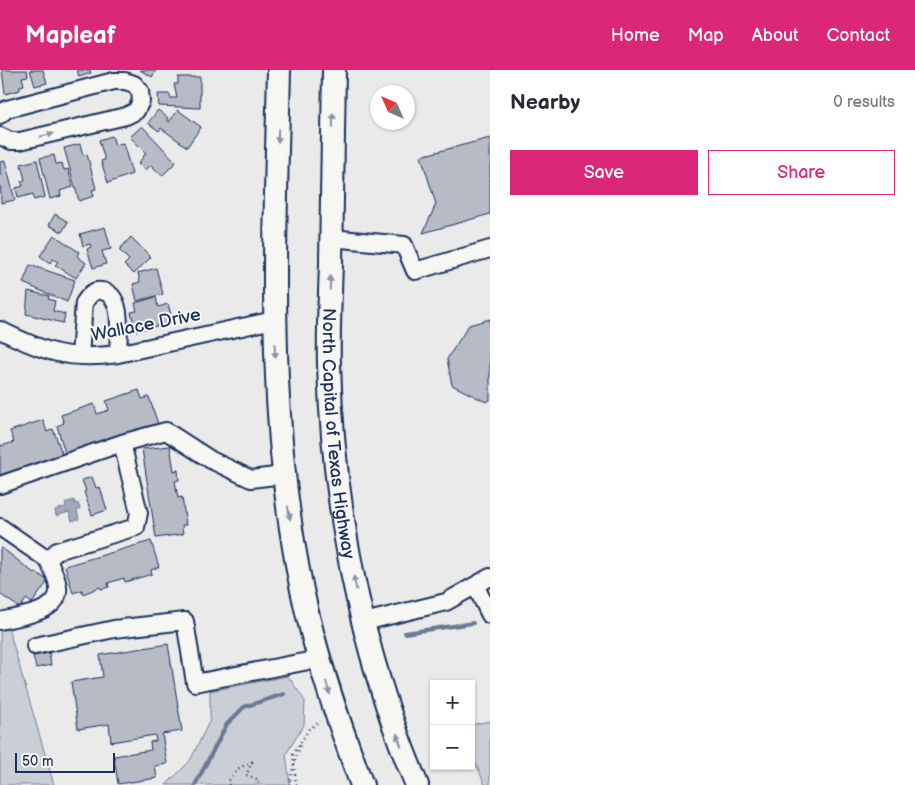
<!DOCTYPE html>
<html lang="en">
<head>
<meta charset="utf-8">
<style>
	:root { --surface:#fff; --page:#f7f7f7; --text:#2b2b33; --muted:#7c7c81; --line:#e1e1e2; --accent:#db2777 }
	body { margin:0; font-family:"Balsamiq Sans",sans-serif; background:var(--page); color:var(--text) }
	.controls { position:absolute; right:15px; bottom:15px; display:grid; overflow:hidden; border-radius:0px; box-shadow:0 1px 4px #0004 }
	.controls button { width:45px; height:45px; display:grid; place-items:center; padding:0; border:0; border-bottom:1px solid var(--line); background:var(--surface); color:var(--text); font:25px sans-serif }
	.compass { position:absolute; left:370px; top:15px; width:45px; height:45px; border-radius:50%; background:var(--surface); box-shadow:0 1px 4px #0004; rotate:315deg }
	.scale { position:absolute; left:15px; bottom:12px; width:100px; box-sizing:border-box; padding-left:5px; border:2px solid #1b2f5e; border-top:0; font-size:14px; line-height:18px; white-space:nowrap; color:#1b2f5e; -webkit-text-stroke:4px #f6f6f2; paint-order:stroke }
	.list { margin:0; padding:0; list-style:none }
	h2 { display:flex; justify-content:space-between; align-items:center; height:65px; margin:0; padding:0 20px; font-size:21px }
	h2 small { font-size:16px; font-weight:400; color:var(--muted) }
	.actions { display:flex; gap:10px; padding:15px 20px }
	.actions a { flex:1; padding:11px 0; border:1px solid var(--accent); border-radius:0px; text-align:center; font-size:18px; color:var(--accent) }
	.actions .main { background:var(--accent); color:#fff }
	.map { position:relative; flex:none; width:490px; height:715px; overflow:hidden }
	header { display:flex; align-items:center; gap:30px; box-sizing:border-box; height:70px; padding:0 25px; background:var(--accent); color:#fff }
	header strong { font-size:24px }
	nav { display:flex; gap:28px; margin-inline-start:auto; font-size:18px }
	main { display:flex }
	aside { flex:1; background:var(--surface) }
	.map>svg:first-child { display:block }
</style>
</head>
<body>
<header>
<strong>Mapleaf</strong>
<nav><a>Home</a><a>Map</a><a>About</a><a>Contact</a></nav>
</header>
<main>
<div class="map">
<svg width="490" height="715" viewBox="0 0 490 715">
	<rect width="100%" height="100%" fill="#e9eae9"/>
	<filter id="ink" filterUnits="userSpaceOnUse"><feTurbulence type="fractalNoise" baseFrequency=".02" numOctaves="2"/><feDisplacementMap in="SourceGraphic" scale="10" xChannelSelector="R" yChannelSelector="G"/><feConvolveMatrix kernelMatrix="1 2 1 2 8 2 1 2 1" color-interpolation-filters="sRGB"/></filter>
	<g filter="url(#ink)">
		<!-- green -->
		<path fill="#caced5" stroke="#727e9a" d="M8 557 54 715H0V560Z
			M288 606 305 631 304 655 286 684 290 715H166L190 691 210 650V621Z
			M490 651V715H485L471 682V655Z"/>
		<!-- water -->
		<path fill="#a2aaba" stroke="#6c7995" d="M74 430 75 434 78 433 80 439 77 440 79 449 72 451 69 442 56 446 55 440 66 437 65 433Z"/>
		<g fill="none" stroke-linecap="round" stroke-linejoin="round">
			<!-- stream -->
			<path stroke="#6c7995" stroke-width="4" d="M405 563 473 553
				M195 715 227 654 244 637 284 624"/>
		</g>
		<!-- building -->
		<path fill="#b6bbc6" stroke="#1b2f5e" d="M2 0H27L28 6 22 7 24 15 20 16V20L5 24Z
			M30 0H43L47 13 35 16Z
			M77 0H90L91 3 79 7Z
			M140 0H156L152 7Z
			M178 7H200V38L159 36 158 24H170V28H177L174 14H178Z
			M158 40 168 48 167 50 169 52 178 40 201 57 187 77 161 58 159 61 148 53Z
			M142 56 176 92 162 106 151 95 146 100 138 94 146 83 130 67Z
			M112 66 115 75 123 73 132 104 108 113 101 91 105 90 99 70Z
			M490 68V144L423 163 436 134 421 86Z
			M80 74 83 85 87 84 96 119 92 120 94 126 79 131 64 78Z
			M54 85 56 94 62 93 64 100 68 99 73 117 60 121 61 126 50 129 40 88Z
			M37 90 45 127 34 130 33 124 18 128 16 118 23 116 21 111 25 110 21 94Z
			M5 91 15 130 1 133 0 92Z
			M55 144 68 152 62 162 49 155Z
			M105 157 111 179 102 181 106 194 93 198 87 179 91 177 90 174 83 176 80 164Z
			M54 165 79 182 77 186 86 193 76 208 55 195 58 192 53 189 50 193 40 186Z
			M131 167 151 187 134 204 124 195 129 190 119 180Z
			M30 195 75 210 67 232 23 213Z
			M156 198 163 224 137 231 133 214 140 212 138 203Z
			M28 221 49 226 48 229 55 231 53 241 65 244 63 253 26 244Z
			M156 227 158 237 168 234 173 252 136 261 131 242 137 241 135 233Z
			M490 249V330L486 332 452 315 447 289 469 255Z
			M139 320 142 329 149 327 158 354 65 383 57 356 64 353 61 345 94 334 97 344 109 340 106 331Z
			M43 350 47 362 53 359 63 386 49 391 48 389 0 405V373L1 376 14 372 10 361Z
			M170 376 174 401 178 400 179 410 175 411 178 428 182 427 186 455H182L183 464 156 468 142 379Z
			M92 407 96 418 100 417 107 440 92 445 84 422 86 421 82 410Z
			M151 471 159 497 151 500 152 504 125 512 124 508 108 513 109 517 101 519 100 517 83 524 82 520 73 523 65 496Z
			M2 478 35 504 36 502 48 511 32 533 26 529 20 538 0 524V479Z
			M168 574 182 661 162 664 167 694 155 696 157 708 118 714 114 686 151 680 150 672 156 671 155 665 111 672 109 654 78 659 71 612 103 607 100 585Z
			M49 583 51 595 36 598 33 586Z"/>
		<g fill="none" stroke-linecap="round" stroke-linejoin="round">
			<defs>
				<path id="minor" d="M0 45 7 39 114 11H125L134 14 140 21 141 31 136 41 126 46 20 71H11L0 66
					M331 168 404 175 415 201 490 179
					M0 260C44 282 69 291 118 284L274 250
					M80 286 84 233C88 227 93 219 102 221 125 225 118 267 118 284
					M0 415 122 373 166 361 211 390 251 409 283 405
					M0 457 48 490
					M476 517 490 545
					M0 551C20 546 66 543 57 512 55 504 51 497 48 490L57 481 136 457 139 443 122 373
					M364 552 446 532 490 507
					M35 576 114 559 185 551 195 613 319 589"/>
				<g id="highway">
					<path d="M279 0C275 174 266 349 302 520 316 587 338 651 362 715"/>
					<path id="s1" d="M334 0C333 64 332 129 331 193 330 227 328 261 329 295 333 438 361 583 417 715"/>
				</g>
			</defs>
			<!-- minor casing -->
			<use href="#minor" stroke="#1b2f5e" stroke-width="20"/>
			<!-- highway casing -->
			<use href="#highway" stroke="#1b2f5e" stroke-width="26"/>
			<!-- path -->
			<path stroke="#1b2f5e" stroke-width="2.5" stroke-dasharray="1 4" stroke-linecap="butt" d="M229 715 228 712 239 698 252 692 246 705 259 710 258 715
				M289 715 294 693 301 674
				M296 715 293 685 309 659 321 651"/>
			<!-- minor -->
			<use href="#minor" stroke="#f6f6f2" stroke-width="16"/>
			<!-- highway -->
			<use href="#highway" stroke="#f6f6f2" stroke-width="22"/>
		</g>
		<!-- one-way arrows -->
		<defs><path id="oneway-solid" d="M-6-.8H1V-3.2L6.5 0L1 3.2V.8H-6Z" transform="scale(1.25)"/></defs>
		<g fill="#8892a8">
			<use href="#oneway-solid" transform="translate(333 50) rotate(-89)"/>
			<use href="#oneway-solid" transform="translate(47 65) rotate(-13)"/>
			<use href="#oneway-solid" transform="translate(278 66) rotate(91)"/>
			<use href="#oneway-solid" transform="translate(330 213) rotate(-89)"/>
			<use href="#oneway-solid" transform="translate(275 281) rotate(87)"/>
			<use href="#oneway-solid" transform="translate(289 443) rotate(81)"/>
			<use href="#oneway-solid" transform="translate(355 513) rotate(-102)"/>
			<use href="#oneway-solid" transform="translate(328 618) rotate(73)"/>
			<use href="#oneway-solid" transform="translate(399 670) rotate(-110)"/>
		</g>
	</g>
	<g text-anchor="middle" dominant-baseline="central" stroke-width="4" stroke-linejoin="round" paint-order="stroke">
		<!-- street labels -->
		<g font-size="18" fill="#1b2f5e" stroke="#f6f6f2">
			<text transform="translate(146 255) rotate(-11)">Wallace Drive</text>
			<text stroke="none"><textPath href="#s1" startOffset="364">North Capital of Texas Highway</textPath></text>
		</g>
	</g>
</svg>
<div class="controls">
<button>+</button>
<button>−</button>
</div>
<svg class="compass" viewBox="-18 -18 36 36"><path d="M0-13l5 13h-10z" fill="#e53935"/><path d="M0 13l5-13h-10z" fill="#7c7c81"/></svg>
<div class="scale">50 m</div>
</div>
<aside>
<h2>Nearby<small>0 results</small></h2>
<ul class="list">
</ul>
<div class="actions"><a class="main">Save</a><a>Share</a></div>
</aside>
</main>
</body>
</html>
